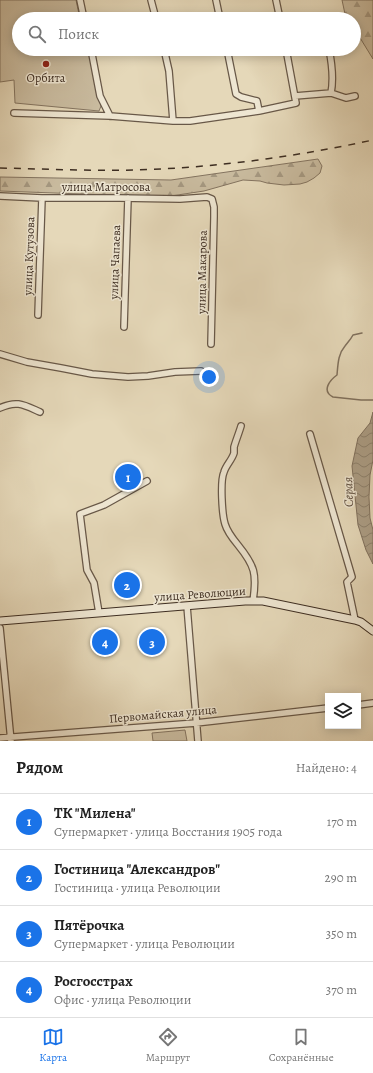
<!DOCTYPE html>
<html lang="ru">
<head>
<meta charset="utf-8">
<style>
	:root { --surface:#fff; --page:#f6f6f6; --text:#222; --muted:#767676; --line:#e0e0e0; --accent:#1a73e8 }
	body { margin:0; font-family:Alegreya,serif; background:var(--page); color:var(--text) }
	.controls { position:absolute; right:12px; bottom:12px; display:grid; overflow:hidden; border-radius:0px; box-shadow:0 2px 10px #0003 }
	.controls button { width:36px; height:36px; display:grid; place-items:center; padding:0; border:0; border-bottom:1px solid var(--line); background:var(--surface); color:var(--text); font:20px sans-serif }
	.you { position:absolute; left:209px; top:377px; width:14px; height:14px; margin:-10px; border:3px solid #fff; border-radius:50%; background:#1a73e8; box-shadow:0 0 0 6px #1a73e833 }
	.badge { display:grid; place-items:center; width:26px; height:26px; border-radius:50%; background:var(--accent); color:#fff; font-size:13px; font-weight:700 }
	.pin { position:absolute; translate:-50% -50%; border:2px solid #fff; box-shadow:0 1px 4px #0006 }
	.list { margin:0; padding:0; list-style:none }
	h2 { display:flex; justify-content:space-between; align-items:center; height:52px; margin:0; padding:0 16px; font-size:17px }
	h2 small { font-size:13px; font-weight:400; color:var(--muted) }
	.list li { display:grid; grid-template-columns:26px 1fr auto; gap:12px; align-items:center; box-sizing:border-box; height:56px; padding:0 16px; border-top:1px solid var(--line) }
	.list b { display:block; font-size:15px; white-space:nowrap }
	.list p { margin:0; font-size:13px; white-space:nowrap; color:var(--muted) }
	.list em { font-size:13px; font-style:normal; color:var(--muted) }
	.icon { flex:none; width:22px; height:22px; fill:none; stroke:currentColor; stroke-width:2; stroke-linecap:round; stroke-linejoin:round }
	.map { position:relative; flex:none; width:373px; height:741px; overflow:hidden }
	.search { position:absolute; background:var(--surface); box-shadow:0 2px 10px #0003; left:12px; right:12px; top:12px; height:44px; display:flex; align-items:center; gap:10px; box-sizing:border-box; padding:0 14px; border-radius:22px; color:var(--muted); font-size:15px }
	.sheet { height:276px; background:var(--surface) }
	nav { display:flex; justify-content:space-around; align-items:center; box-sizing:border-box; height:56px; border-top:1px solid var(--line); background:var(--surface); font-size:11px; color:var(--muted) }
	nav a { display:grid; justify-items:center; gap:2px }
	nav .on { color:var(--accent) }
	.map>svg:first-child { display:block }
</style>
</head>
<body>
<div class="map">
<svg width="373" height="741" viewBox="0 0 373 741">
	<defs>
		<pattern id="forest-firs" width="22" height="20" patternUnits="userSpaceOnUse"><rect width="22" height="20" fill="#c9bb9f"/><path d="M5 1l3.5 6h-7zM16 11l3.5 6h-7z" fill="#a59881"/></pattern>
		<pattern id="water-waves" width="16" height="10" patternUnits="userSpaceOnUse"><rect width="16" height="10" fill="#ac9e86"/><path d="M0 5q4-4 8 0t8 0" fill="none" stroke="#8d816d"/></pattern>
	</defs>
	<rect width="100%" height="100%" fill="#e5d8b9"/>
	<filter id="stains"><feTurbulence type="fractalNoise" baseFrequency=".005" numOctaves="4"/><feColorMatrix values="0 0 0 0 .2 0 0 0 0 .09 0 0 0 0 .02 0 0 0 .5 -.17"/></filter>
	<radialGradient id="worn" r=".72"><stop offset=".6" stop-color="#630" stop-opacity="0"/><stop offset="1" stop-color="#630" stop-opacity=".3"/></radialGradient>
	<!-- green -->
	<path fill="#c9bb9f" stroke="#847460" d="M0 0H76L80 19H19V49H88L101 106 99 111 15 103 14 80 0 82Z
		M185 730 187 741H153L152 733Z"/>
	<!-- forest -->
	<path fill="url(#forest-firs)" stroke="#847460" d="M342 0H373V59L354 28V19H348L345 14Z
		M318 159 322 166 320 173 314 178 307 182 300 184 284 185 267 183 260 181 243 180 204 191 164 197 0 191V177L171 180Z"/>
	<!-- water -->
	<path fill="url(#water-waves)" stroke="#80715e" d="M373 412V460L370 475 369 497 370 518 373 530V564L366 550 358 525 352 466 358 438 370 423Z"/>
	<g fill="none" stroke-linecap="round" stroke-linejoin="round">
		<!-- stream -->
		<path stroke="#80715e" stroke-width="1.5" d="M362 333 353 335C351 339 348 342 345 346 338 354 338 364 337 375 330 380 321 391 333 397L361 400H373"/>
		<defs>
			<path id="street" d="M80 0 84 19
				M151 0 156 19
				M216 0 220 19
				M276 0 280 19
				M91 49 100 96 110 116
				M164 49 169 71 173 121
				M227 49 236 94 241 97 257 101 259 111
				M329 49C332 64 334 78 331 93
				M295 96 331 93 346 98 355 96
				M14 113 110 116 173 121H190L259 111 296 103 286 49
				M0 196 42 198H119L180 199 207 197 212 199 214 207V217L211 344
				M38 315 42 198
				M124 327 128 198
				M0 354 27 362 61 368 92 374 128 377 148 376 175 372 201 371
				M0 408C17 400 24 405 40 412
				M241 426C239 433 236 440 234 447 234 449 234 451 234 453 232 460 226 465 224 472 220 481 222 514 225 524 227 531 233 539 238 545 255 566 257 574 253 601
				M310 434 352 577 347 582 355 620
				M187 606 198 741
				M99 613 94 583 87 570 80 514 104 505 147 481
				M0 628 11 741
				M358 705 373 703
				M0 738 196 723 328 708"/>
			<path id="secondary" d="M0 621 245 601H263L355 620 361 622 373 631"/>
		</defs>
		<!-- street casing -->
		<use href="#street" stroke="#685848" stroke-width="8"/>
		<!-- secondary casing -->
		<use href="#secondary" stroke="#3e2e22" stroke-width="9"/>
		<!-- street -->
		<use href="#street" stroke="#eee6d2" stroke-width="5.5"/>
		<!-- secondary -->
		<use href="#secondary" stroke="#eee6d2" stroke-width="7"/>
		<!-- rail -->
		<path stroke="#3e2e22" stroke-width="1.5" stroke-dasharray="7 7" stroke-linecap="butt" d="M0 168C44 169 89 171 133 170 214 168 294 157 373 140"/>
	</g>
	<!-- markers -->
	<circle fill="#8f2418" stroke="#eee6d2" stroke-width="1.5" cx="46" cy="64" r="4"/>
	<g text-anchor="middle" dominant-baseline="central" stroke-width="3" stroke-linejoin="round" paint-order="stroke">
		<!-- poi labels -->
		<g font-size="12" fill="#3e2e22" stroke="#eee6d2">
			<text x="46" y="78">Орбита</text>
		</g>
		<!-- street labels -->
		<g font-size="12" fill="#3e2e22" stroke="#eee6d2">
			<text x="106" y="187">улица Матросова</text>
			<text transform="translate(29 256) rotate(-88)">улица Кутузова</text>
			<text transform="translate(115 262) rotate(-88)">улица Чапаева</text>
			<text transform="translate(202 272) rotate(-89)">улица Макарова</text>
			<text transform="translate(200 594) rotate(-4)">улица Революции</text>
			<text transform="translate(163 714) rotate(-5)">Первомайская улица</text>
		</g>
		<!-- water labels -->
		<g font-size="13" font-style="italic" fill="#5a4a3b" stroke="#eee6d2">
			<text transform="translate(348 492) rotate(-92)">Серая</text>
		</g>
	</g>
	<rect width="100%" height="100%" filter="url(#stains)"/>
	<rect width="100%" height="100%" fill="url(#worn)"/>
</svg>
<div class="controls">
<button><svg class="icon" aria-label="layers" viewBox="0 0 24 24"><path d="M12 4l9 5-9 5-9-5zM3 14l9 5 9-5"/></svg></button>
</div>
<div class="you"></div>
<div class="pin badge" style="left:128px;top:477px">1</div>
<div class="pin badge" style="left:127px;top:585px">2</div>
<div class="pin badge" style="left:152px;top:642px">3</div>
<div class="pin badge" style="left:105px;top:642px">4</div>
<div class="search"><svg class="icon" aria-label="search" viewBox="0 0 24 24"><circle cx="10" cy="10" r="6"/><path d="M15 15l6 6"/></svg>Поиск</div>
</div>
<section class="sheet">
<h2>Рядом<small>Найдено: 4</small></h2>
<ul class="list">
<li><span class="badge">1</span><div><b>ТК &quot;Милена&quot;</b><p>Супермаркет · улица Восстания 1905 года</p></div><em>170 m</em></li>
<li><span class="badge">2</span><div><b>Гостиница &quot;Александров&quot;</b><p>Гостиница · улица Революции</p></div><em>290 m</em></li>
<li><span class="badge">3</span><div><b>Пятёрочка</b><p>Супермаркет · улица Революции</p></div><em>350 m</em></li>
<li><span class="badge">4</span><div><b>Росгосстрах</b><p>Офис · улица Революции</p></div><em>370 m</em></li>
</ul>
</section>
<nav>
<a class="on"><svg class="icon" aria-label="map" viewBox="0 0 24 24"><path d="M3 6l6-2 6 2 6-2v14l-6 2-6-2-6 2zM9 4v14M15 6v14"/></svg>Карта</a>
<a><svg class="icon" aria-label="directions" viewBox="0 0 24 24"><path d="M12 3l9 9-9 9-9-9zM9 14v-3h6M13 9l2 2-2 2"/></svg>Маршрут</a>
<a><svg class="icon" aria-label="saved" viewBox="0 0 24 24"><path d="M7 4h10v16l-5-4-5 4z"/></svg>Сохранённые</a>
</nav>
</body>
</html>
